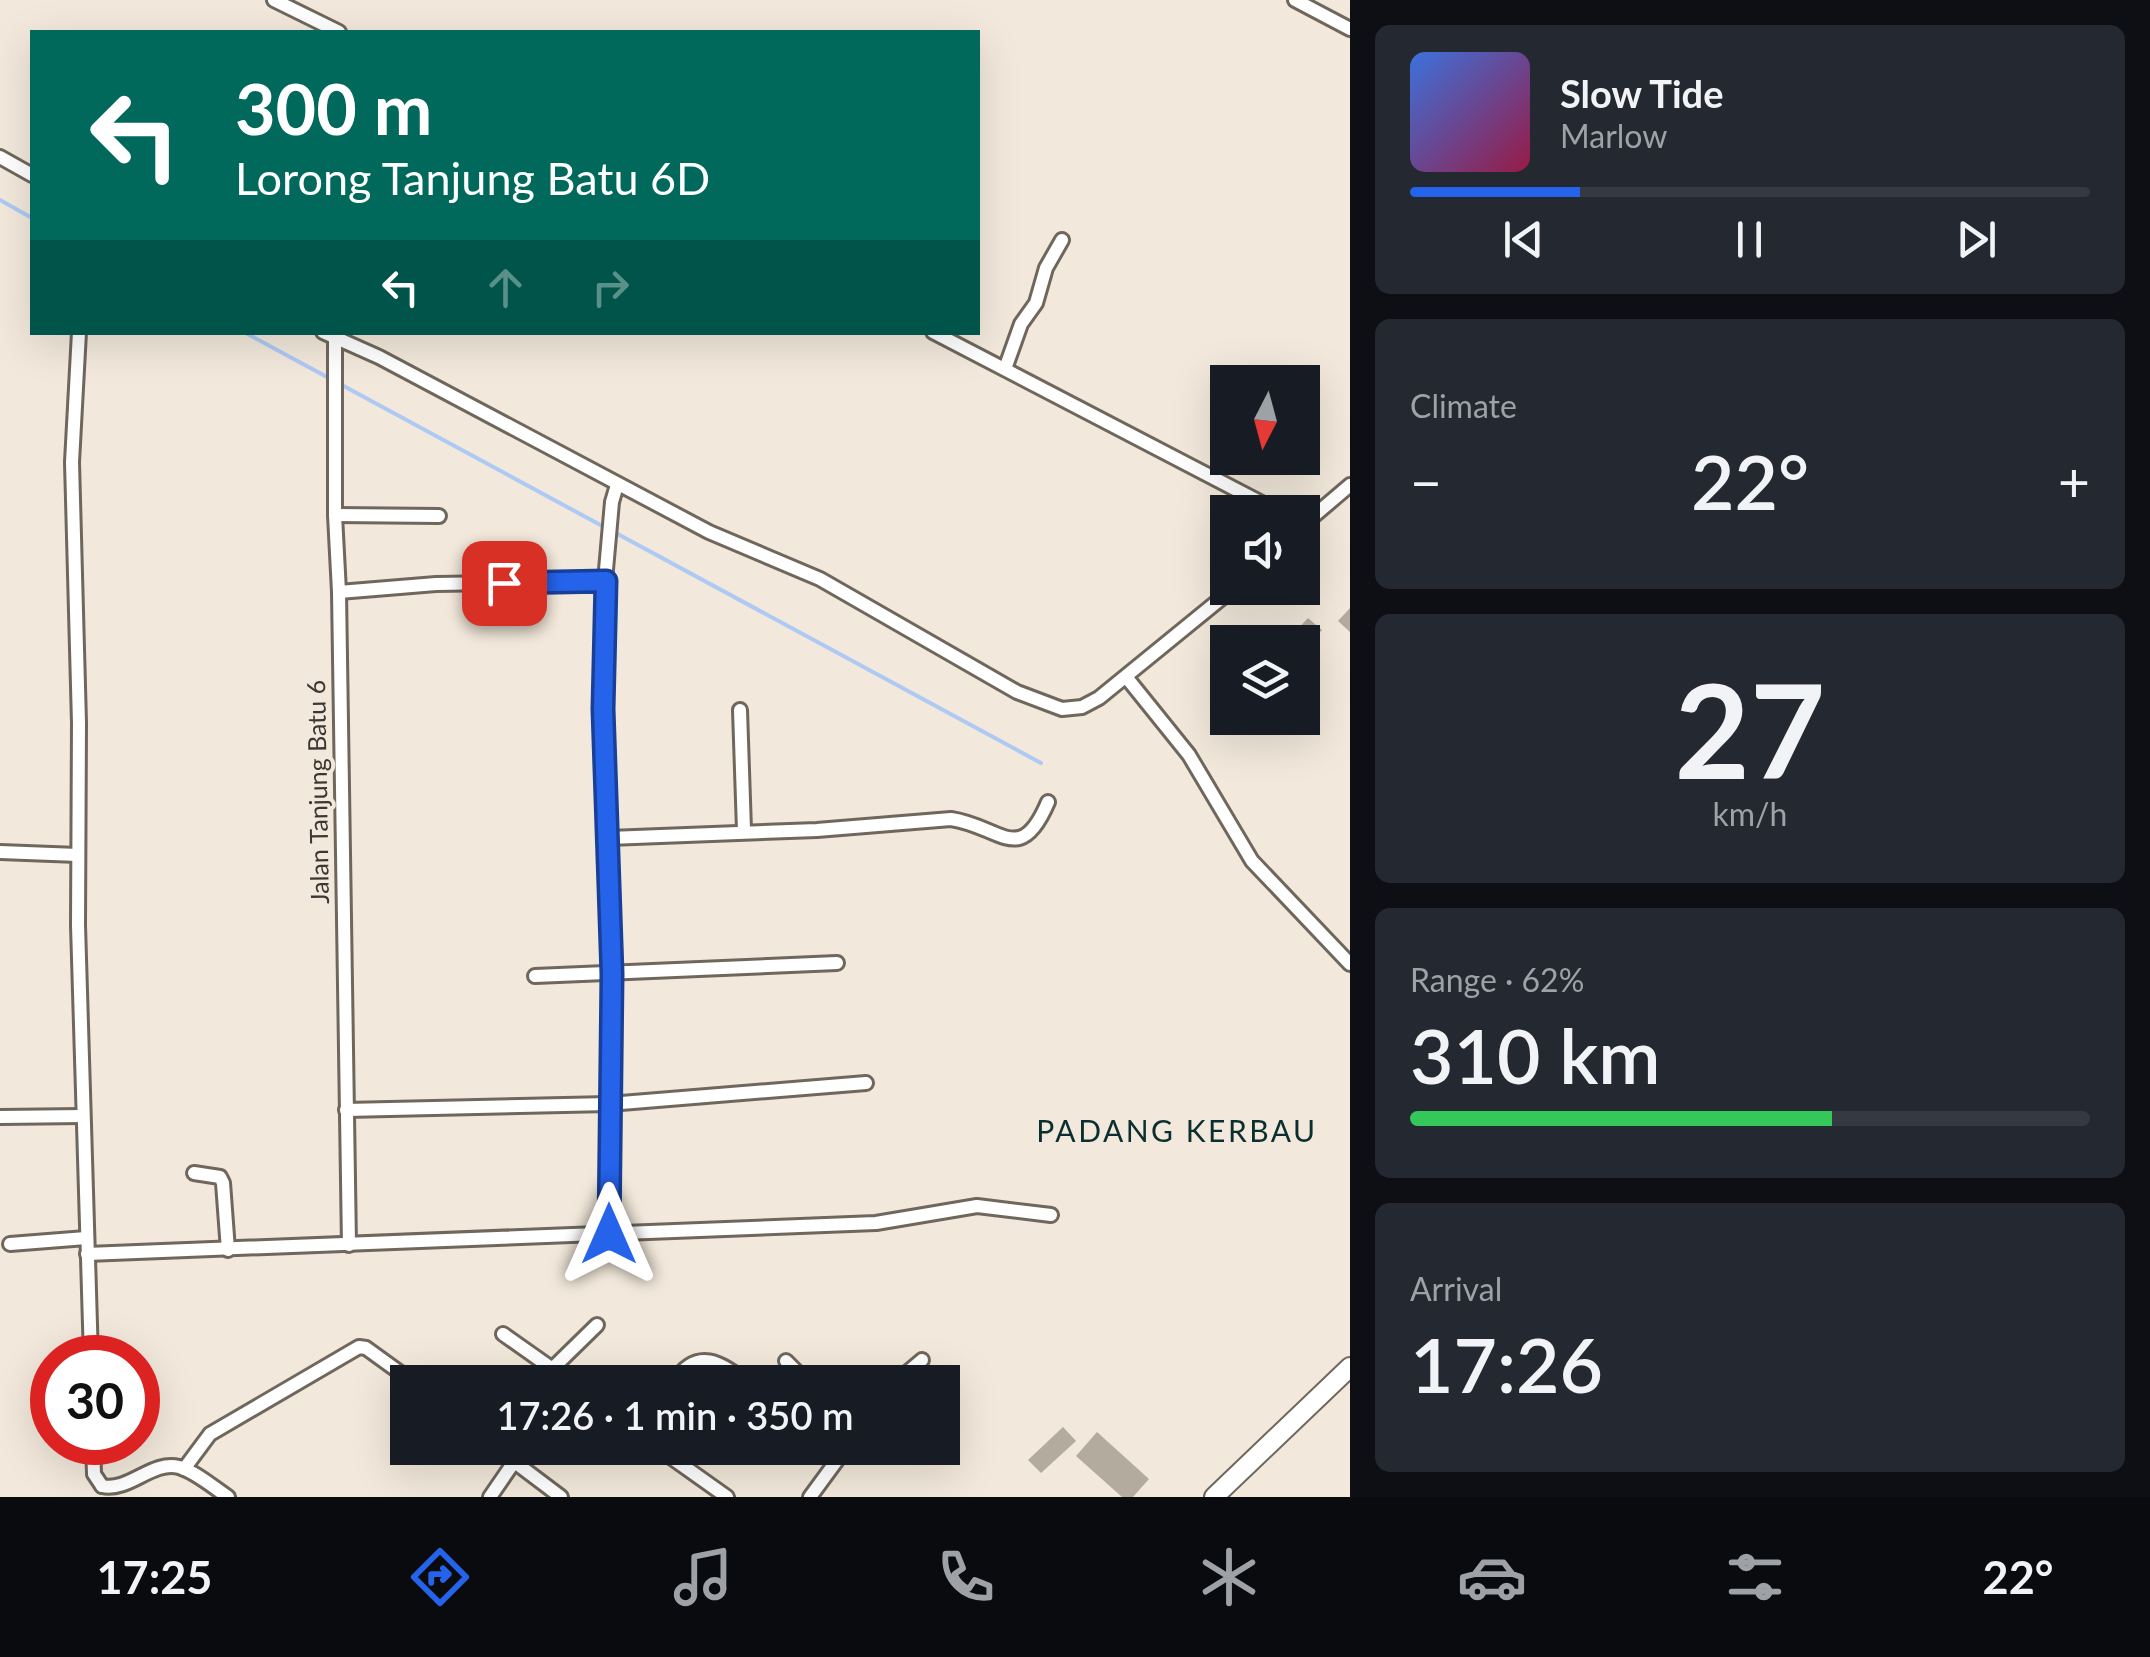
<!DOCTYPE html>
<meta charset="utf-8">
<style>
:root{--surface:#171b24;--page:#242831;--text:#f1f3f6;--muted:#9ea1a6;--line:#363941;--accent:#2563eb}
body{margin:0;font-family:Lato,sans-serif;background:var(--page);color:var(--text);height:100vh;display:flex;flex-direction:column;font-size:38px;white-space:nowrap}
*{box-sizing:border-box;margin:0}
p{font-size:32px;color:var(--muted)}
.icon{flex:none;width:55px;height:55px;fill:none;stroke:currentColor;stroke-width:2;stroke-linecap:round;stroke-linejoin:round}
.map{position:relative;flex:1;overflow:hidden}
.sheet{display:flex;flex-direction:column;gap:25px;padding:25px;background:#0d0f14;width:800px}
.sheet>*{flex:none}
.hud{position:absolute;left:30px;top:30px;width:950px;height:305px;border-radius:0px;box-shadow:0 10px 40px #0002;background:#00695c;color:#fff;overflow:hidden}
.needle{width:65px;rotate:186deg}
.fabs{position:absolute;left:1210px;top:365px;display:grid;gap:20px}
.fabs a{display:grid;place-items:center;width:110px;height:110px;border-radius:0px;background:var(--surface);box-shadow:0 10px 40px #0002;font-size:50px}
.speed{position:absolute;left:30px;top:1335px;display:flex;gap:20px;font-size:50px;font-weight:700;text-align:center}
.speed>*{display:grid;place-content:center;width:130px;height:130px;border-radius:50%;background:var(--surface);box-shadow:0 10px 40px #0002;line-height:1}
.speed .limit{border:15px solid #d22;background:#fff;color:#111}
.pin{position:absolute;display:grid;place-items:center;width:85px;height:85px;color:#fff;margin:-42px;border-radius:20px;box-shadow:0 5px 15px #0006}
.me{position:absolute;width:110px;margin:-55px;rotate:0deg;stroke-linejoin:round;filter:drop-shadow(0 0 8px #0008)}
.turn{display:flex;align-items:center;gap:35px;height:210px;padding:0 40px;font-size:45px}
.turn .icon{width:130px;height:130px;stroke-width:2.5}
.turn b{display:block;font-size:70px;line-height:85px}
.lanes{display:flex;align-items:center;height:95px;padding:0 40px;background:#0003;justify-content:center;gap:50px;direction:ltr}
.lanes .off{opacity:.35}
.big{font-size:75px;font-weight:600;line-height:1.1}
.sheet .tile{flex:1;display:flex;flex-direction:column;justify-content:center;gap:15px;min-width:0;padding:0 35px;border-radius:15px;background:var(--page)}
.sheet .dial{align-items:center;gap:0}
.dial b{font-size:130px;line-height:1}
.song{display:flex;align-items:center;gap:30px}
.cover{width:120px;height:120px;border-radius:15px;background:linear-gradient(135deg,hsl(220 70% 55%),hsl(340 70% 35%))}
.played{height:10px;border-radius:5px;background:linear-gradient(90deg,var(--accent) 25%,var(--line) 25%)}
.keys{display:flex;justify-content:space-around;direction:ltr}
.heat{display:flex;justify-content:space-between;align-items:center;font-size:55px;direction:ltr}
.charge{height:15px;border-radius:8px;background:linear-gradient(90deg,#34c759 62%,var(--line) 0)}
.trip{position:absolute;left:390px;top:1365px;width:570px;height:100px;border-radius:0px;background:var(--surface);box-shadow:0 10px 40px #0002;font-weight:600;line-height:100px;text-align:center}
.dock{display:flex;height:160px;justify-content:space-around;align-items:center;background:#090b0e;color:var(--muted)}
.dock .icon{width:70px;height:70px}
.dock .active{color:var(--accent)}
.dock b{font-size:45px;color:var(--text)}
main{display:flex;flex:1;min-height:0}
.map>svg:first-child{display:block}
</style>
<main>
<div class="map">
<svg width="1350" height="1497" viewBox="0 0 1350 1497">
<rect width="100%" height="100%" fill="#f2e8db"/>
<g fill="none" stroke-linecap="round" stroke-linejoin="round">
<!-- stream -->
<g stroke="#aec9f4" stroke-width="4">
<polyline points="0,200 32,218"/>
<polyline points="244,332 606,528"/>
<polyline points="614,532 1041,763"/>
</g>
</g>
<!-- building -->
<g fill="#b4ab9f">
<polygon points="1350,608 1350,632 1338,621"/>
<polygon points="1308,618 1322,630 1306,648 1292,635"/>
<polygon points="1063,1427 1076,1441 1041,1473 1028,1460"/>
<polygon points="1097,1432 1149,1479 1133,1497 1122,1497 1076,1456"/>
</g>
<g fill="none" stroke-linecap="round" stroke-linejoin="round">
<!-- minor casing -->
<g stroke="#6f675c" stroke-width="18">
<g id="minor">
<polyline points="274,0 339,32"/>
<polyline points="1295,0 1350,29"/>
<polyline points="0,157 32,175"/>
<polyline points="79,332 72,462 79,723 78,925 91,1358"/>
<polyline points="323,332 379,357 709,532 820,579 1017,692 1062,709 1082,707 1099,698 1234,588"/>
<polyline points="933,332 1279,512"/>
<polyline points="335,338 335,515 339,592 349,1245"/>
<polyline points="1005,369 1021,324 1036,303 1046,268 1062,240"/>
<polyline points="335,515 439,516"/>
<polyline points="1302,526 1350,485"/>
<polyline points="339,592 436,584 605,581"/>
<polyline points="1127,678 1189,755 1252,861 1350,964"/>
<polyline points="740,710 744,830"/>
<path d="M 609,838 L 817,830 L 951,819 C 1000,826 1020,868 1048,802"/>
<polyline points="0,852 78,855"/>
<polyline points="535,976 837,963"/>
<polyline points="346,1110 609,1104 866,1083"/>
<polyline points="0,1117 83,1116"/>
<polyline points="194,1173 220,1177 223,1183 228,1250"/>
<polyline points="609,1234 612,974 603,709 605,581 612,502 617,485"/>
<polyline points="10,1244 86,1238"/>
<polyline points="87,1254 876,1223 977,1206 1051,1215"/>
<polyline points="503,1334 571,1382"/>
<polyline points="786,1361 807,1382"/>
<polyline points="552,1369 597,1325"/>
<path d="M 674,1382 C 697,1347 721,1362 746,1382"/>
<polyline points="896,1382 922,1360"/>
<polyline points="93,1442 94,1474 102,1486"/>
<polyline points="496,1448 561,1497"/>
<polyline points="658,1448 727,1497"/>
<polyline points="184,1469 210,1434 359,1347 366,1348 413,1382"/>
<path d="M 102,1486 C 129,1492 152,1460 179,1467 C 196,1472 213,1487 228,1497"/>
<polyline points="490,1497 514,1462"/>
<polyline points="810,1497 846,1448"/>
</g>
</g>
<!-- tertiary casing -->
<g stroke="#6f675c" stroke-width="22">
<polyline id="tertiary" points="1214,1497 1350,1367"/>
</g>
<!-- minor -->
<use href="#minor" stroke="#fff" stroke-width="12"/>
<!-- tertiary -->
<use href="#tertiary" stroke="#fff" stroke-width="18"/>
</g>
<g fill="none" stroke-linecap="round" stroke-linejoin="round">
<!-- route casing -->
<g stroke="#184099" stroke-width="25">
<polyline id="route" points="504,583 606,581 603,709 612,974 609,1234"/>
</g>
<!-- route -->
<use href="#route" stroke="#2563eb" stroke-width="18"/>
</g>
<g text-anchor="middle" stroke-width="8" stroke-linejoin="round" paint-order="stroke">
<!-- street labels -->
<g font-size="25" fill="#3b3733" stroke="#f2e8db">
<text transform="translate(318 792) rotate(-91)" y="9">Jalan Tanjung Batu 6</text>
</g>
<!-- quarter labels -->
<g font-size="30" letter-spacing="2.5" fill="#0b2f30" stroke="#f2e8db">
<text x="1177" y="1142">PADANG KERBAU</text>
</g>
</g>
</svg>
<div class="fabs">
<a><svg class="needle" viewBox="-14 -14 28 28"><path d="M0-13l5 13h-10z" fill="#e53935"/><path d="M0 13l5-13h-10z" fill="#9ea1a6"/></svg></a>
<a><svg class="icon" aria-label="sound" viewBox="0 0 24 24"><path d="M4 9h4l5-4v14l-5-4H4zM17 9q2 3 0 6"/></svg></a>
<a><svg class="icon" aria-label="layers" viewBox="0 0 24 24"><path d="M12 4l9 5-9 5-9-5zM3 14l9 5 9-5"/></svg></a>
</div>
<div class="speed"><div class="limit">30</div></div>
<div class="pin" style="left:504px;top:583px;background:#d93025"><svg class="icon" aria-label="arrive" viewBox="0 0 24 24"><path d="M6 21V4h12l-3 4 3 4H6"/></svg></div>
<svg class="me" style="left:609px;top:1234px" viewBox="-20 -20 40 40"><path d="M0-17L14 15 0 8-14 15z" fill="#2563eb" stroke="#fff" stroke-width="4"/></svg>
<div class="trip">17:26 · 1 min · 350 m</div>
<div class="hud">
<div class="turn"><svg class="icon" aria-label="left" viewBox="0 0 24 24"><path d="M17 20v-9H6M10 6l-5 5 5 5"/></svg><div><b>300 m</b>Lorong Tanjung Batu 6D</div></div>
<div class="lanes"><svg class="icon" aria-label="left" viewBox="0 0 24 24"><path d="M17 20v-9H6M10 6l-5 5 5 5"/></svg><svg class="icon off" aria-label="ahead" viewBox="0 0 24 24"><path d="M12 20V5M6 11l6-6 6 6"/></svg><svg class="icon off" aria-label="right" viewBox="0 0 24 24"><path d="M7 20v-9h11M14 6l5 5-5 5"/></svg></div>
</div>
</div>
<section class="sheet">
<div class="tile">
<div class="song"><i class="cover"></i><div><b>Slow Tide</b><p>Marlow</p></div></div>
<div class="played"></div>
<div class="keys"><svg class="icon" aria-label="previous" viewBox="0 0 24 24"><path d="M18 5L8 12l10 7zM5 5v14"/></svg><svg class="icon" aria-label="pause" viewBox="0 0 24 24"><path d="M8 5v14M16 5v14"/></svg><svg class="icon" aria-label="next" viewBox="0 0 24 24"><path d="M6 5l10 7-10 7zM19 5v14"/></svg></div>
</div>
<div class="tile"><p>Climate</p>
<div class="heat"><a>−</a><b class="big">22°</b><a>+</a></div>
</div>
<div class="tile dial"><b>27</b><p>km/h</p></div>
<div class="tile"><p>Range · 62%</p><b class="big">310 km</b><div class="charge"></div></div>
<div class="tile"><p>Arrival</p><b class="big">17:26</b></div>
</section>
</main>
<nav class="dock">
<b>17:25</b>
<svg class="icon active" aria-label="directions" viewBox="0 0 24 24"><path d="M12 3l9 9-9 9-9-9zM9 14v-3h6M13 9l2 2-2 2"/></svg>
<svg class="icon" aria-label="music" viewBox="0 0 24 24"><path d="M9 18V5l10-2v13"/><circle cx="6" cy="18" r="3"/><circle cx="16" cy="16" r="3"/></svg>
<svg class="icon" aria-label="phone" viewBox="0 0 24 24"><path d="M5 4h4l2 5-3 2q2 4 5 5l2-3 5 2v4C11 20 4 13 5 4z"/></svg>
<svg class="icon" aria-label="climate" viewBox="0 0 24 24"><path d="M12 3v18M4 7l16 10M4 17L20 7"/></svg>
<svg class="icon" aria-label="car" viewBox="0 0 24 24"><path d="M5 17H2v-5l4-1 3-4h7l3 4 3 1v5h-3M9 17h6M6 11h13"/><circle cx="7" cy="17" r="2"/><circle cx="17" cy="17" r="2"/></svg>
<svg class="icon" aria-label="filters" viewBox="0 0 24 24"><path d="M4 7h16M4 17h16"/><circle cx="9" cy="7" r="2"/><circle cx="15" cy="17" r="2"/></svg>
<b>22°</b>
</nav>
